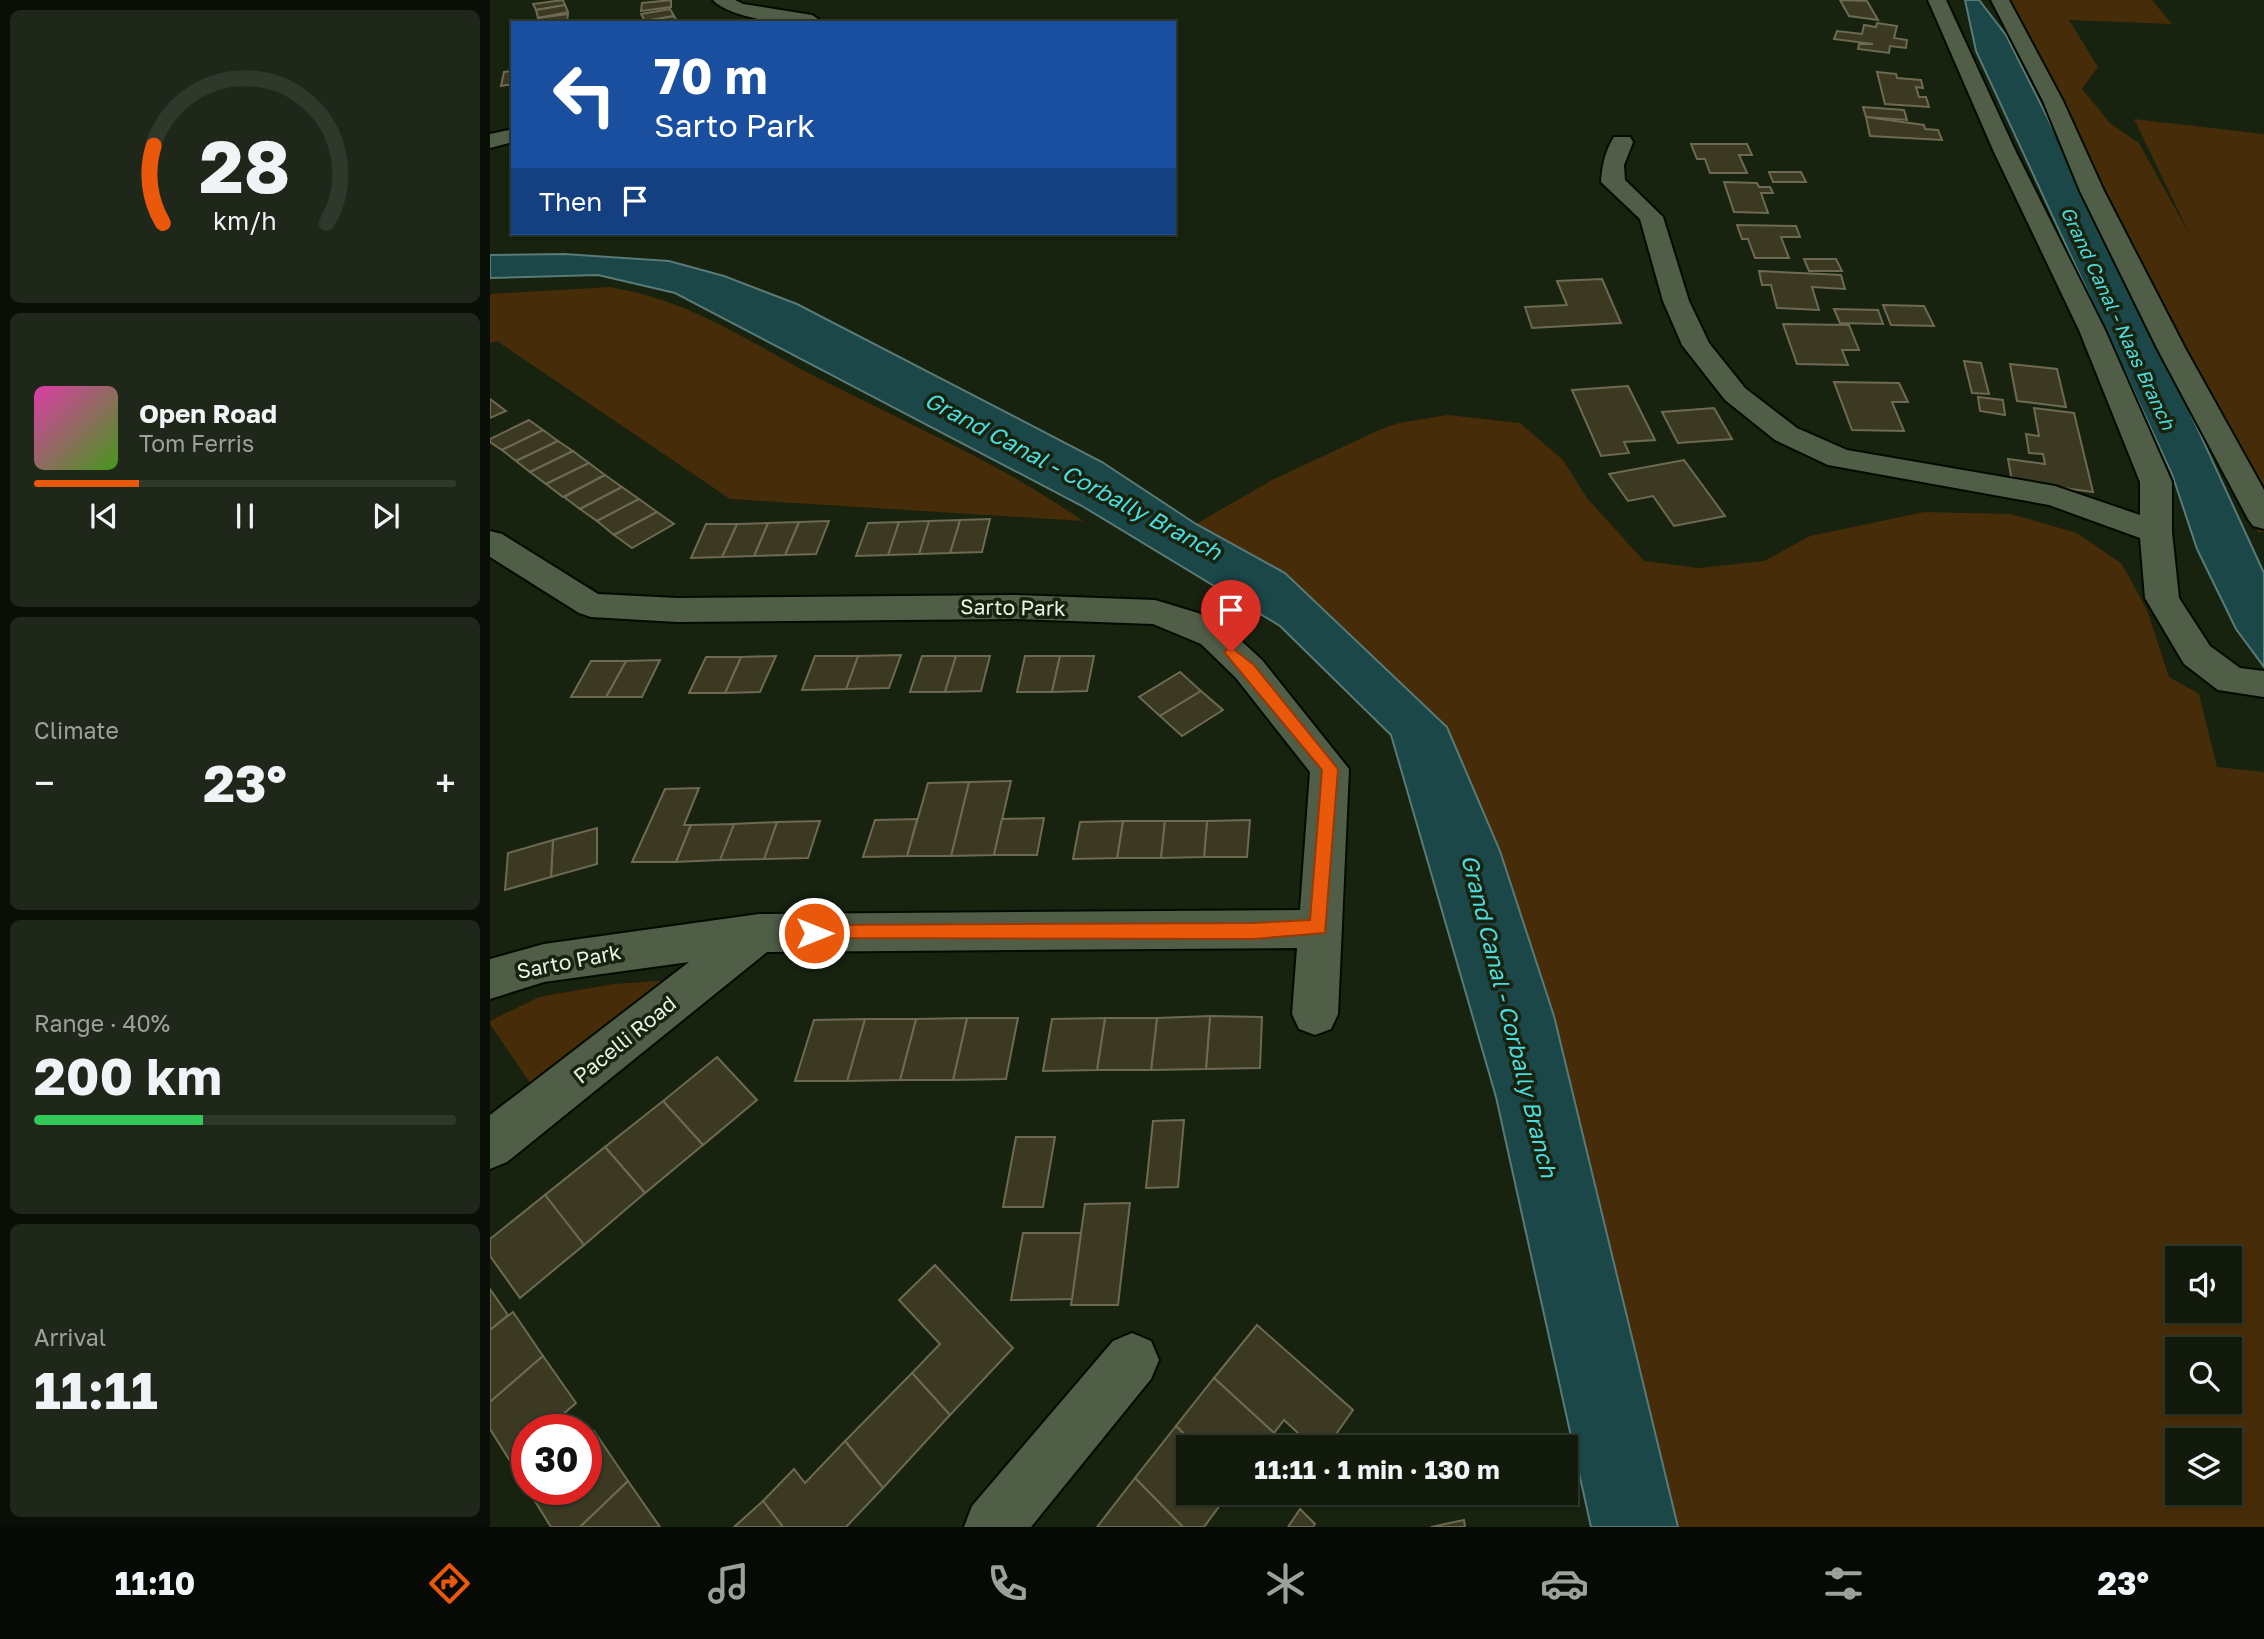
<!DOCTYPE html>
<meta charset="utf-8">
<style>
:root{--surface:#111a0b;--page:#1e2719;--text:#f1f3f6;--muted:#9ca19d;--line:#30382c;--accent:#ea580c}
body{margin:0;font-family:"Golos Text",sans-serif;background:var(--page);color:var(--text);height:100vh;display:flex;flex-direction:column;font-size:26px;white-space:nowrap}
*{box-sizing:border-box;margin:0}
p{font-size:23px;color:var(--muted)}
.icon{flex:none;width:38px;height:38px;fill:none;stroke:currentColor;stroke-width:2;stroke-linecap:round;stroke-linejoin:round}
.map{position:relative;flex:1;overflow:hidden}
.details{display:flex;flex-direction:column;gap:10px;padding:10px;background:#090e06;width:490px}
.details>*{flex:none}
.guide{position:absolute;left:21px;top:21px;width:665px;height:214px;border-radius:0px;box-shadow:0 2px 5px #0004,0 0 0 2px var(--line);background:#1a4fa0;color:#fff;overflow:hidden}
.buttons{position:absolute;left:1675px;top:1246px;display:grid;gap:14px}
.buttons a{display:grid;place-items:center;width:77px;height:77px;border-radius:0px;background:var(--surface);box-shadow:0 2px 5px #0004,0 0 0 2px var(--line);font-size:35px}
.speed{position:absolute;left:21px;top:1414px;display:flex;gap:14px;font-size:35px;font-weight:700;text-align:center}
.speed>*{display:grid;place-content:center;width:91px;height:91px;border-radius:50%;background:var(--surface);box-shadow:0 2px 5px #0004,0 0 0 2px var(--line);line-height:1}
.speed .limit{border:10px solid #d22;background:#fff;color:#111}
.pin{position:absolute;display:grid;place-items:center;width:60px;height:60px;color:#fff;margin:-72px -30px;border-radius:50% 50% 50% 0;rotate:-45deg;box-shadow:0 0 7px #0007}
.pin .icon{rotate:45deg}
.me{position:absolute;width:77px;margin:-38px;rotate:90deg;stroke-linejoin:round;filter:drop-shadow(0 0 5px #0008)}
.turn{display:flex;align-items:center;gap:24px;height:147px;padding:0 28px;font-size:32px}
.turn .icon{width:91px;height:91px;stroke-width:2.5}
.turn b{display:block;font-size:49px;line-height:60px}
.then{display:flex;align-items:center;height:66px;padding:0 28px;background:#0003;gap:14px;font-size:26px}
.big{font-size:52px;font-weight:700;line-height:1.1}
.details .card{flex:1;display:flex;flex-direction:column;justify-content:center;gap:10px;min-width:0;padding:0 24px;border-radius:10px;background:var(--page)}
.details .dial{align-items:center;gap:0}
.dial svg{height:182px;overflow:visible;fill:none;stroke:var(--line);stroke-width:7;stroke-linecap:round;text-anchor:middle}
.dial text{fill:var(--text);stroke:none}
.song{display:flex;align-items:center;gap:21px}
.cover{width:84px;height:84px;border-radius:10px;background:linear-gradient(135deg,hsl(320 70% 55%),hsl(100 70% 35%))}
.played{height:7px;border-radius:4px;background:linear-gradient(90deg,var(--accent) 25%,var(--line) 25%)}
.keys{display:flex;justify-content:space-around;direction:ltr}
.heat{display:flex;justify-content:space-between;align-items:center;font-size:38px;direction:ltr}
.charge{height:10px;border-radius:5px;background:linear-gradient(90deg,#34c759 40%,var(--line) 0)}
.trip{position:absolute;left:686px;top:1435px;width:402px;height:70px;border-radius:0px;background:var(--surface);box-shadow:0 2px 5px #0004,0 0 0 2px var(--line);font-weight:700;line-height:70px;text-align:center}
.menu{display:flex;height:112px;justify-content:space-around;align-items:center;background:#070a04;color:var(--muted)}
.menu .icon{width:49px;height:49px}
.menu .active{color:var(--accent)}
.menu b{font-size:32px;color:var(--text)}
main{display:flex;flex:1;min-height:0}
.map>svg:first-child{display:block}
</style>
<main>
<section class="details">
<div class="card dial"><svg viewBox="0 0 100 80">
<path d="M14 69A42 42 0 1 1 86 69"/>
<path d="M14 69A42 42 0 0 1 10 35" stroke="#ea580c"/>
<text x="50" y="56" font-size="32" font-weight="700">28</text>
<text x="50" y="72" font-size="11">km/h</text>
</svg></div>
<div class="card">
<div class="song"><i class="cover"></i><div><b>Open Road</b><p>Tom Ferris</p></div></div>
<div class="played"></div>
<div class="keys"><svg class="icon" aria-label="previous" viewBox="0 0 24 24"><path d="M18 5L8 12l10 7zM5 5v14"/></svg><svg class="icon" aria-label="pause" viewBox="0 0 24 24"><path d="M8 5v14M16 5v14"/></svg><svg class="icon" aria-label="next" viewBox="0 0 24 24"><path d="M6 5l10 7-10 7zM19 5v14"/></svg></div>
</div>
<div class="card"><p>Climate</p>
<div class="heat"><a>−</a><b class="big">23°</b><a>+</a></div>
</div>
<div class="card"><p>Range · 40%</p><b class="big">200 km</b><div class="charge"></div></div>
<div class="card"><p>Arrival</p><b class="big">11:11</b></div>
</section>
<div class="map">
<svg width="1774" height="1527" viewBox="0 0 1774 1527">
<rect width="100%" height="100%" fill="#17220f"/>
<!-- green -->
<g fill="#462c08" fill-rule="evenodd">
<polygon points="1519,0 1662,0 1682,24 1579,20 1608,67 1592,89 1621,124 1649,143 1701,237 1644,119 1774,134 1774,532 1768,532"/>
<path d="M 119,287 C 202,300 260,343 332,380 C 420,425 512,464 593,521 L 240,499 L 7,341 L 0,343 L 0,294 Z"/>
<path d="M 958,415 L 1030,423 L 1073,460 L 1097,498 L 1154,561 L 1209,568 L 1274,561 L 1320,536 L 1434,512 L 1521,514 L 1587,533 L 1632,564 L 1657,610 L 1679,677 L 1709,694 L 1727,767 L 1774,772 L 1774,1527 L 1187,1527 L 1064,1016 L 1010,851 L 957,727 L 795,573 L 706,524 L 782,480 L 889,430 L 909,423 ZM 1687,1258 L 1740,1258 L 1740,1311 L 1687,1311 ZM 1687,1349 L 1740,1349 L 1740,1402 L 1687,1402 ZM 1687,1440 L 1740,1440 L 1740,1493 L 1687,1493 Z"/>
<polygon points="181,980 46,1092 0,1024 0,1021 49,997 123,984"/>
</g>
<!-- water -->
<g fill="#1b4748" stroke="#597a77" stroke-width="2">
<polygon points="1475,0 1489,0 1516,35 1642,286 1774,573 1774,667 1746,629 1707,549 1682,474 1486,51"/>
<polygon points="74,254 179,261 234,276 307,304 612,462 706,524 795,573 957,727 1010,851 1064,1016 1188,1527 1101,1527 1006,1097 901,735 790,626 592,506 185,293 108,275 0,278 0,255"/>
</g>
<!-- building -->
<g fill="#3c3922" stroke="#6d6a51" stroke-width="2">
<polygon points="73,0 75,5 46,10 43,4"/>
<polygon points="181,0 181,7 151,11 152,3"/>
<polygon points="1350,0 1377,1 1388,20 1359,16"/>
<polygon points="75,5 78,12 48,18 46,10"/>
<polygon points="180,9 184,16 155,21 151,14"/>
<polygon points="78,14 77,22 47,23 48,18"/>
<polygon points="184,16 188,23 155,21"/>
<polygon points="1387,23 1407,26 1404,38 1417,40 1416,48 1400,46 1399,53 1368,49 1369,44 1383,44 1344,39 1347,31 1372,34 1374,25 1386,27"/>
<polygon points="23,71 23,84 11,86 14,72"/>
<polygon points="1387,72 1406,74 1407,78 1431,80 1433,88 1426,87 1429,97 1436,97 1439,107 1395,104"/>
<polygon points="1373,107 1414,110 1417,120 1376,117"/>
<polygon points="1376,117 1434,125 1435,129 1448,130 1452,140 1380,136"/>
<polygon points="1201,144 1257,144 1262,155 1249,155 1257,173 1220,173 1215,159 1207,159"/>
<polygon points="1279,172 1311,172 1316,182 1283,182"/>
<polygon points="1234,182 1267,183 1269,187 1280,187 1283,193 1271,193 1278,213 1244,212"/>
<polygon points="1247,225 1306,226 1310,237 1291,237 1299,258 1265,258 1258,239 1252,239"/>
<polygon points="1314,259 1346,259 1352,271 1319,271"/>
<polygon points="1269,271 1351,275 1355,289 1322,287 1329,310 1287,308 1281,285 1272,285"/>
<polygon points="1112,279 1131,323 1042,328 1035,307 1077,305 1067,281"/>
<polygon points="1393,305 1434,306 1444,326 1401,325"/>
<polygon points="1344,309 1388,310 1393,324 1350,323"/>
<polygon points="1293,324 1359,325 1369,350 1352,350 1358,365 1307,364"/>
<polygon points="1474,361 1491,363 1499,394 1482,393"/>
<polygon points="1520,364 1567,369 1576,407 1527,401"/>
<polygon points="1344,382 1409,383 1418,402 1402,402 1414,431 1362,430"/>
<polygon points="1138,386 1165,440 1134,442 1139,453 1111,456 1082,390"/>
<polygon points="1488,397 1513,400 1515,415 1490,411"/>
<polygon points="0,399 16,411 0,418"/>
<polygon points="1224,408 1242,439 1188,443 1172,412"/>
<polygon points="1544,408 1584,413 1603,492 1522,481 1518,459 1555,464 1553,454 1539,453 1536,434 1549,436"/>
<polygon points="39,420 53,430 12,450 0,442 0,439"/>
<polygon points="53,430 68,441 26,461 12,450"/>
<polygon points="68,441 83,451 40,472 26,461"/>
<polygon points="83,451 99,463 56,484 40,472"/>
<polygon points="1194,460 1235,516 1184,526 1163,496 1138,501 1119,474"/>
<polygon points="99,463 115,475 73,497 56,484"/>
<polygon points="115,475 132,487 90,509 74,497"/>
<polygon points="132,487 149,499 107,521 90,509"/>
<polygon points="149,499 167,512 124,535 107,521"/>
<polygon points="167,512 184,524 142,548 124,535"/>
<polygon points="500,519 492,552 460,553 470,520"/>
<polygon points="470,520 460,553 429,554 439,521"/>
<polygon points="339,521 326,554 295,555 309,522"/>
<polygon points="439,521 429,554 398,555 409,522"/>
<polygon points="309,522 295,555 264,556 278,523"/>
<polygon points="409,522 398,555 366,556 378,523"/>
<polygon points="278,523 264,556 232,557 247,524"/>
<polygon points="216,524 247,524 232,557 201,558"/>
<polygon points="411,655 399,688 356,689 368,656"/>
<polygon points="286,656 270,692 235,693 251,657"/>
<polygon points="325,656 368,656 356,689 312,690"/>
<polygon points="432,656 466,656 455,692 420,692"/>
<polygon points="466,656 500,656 491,691 455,692"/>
<polygon points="535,656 570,656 562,692 527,692"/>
<polygon points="570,656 604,656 597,691 562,692"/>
<polygon points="216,657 251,657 235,693 199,693"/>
<polygon points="170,660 152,697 116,697 136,661"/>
<polygon points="101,661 136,661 116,697 81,697"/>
<polygon points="690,672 711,691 670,716 649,697"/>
<polygon points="711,691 733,710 692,736 670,716"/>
<polygon points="521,781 504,855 461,856 479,782"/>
<polygon points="479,782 461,856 417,856 438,783"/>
<polygon points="209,788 194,825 201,825 186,862 142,862 175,789"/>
<polygon points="554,818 547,855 504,855 512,819"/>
<polygon points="427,819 417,856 373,857 385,820"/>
<polygon points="760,820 757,857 714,857 717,821"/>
<polygon points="330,821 318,858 274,859 287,822"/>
<polygon points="633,821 675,821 671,858 627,858"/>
<polygon points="633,821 627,858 583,859 590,822"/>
<polygon points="675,821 717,821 714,857 671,858"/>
<polygon points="287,822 274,859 230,860 244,824"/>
<polygon points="244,824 230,860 186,862 201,825"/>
<polygon points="107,828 107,864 61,877 63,840"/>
<polygon points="63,840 61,877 15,890 18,853"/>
<polygon points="720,1016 772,1017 770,1068 716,1069"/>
<polygon points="720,1016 716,1069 661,1070 667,1018"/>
<polygon points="477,1018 528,1018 516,1079 463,1080"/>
<polygon points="477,1018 463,1080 410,1080 426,1019"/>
<polygon points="615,1018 667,1018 661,1070 607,1070"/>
<polygon points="615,1018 607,1070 553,1071 562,1019"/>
<polygon points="375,1019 426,1019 410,1080 357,1081"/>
<polygon points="375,1019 357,1081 305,1081 324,1020"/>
<polygon points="227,1057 267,1100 213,1145 173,1101"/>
<polygon points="173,1101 213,1145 155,1193 115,1147"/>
<polygon points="694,1120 688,1187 656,1188 663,1121"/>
<polygon points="526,1137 565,1137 553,1207 513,1207"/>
<polygon points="115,1147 155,1193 94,1245 55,1195"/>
<polygon points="55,1195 94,1245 30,1298 0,1256 0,1239"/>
<polygon points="640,1203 628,1305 581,1305 595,1204"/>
<polygon points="533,1233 591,1233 582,1299 521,1300"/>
<polygon points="445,1265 523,1348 460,1415 422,1373 450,1344 409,1300"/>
<polygon points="0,1289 18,1315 0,1330"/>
<polygon points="23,1312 53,1356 0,1402 0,1330"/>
<polygon points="767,1325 863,1410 837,1447 823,1447 794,1420 784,1433 724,1378"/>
<polygon points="53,1356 86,1403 55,1430 37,1430 37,1446 20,1461 0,1429 0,1402"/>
<polygon points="422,1373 460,1415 393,1488 355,1441"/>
<polygon points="724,1378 784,1433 774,1447 707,1447 686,1426"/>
<polygon points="686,1426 707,1447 698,1447 698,1493 739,1493 714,1527 693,1527 645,1478"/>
<polygon points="104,1431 138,1481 90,1527 61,1527 38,1490 96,1489 96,1437"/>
<polygon points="355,1441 393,1488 356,1527 293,1527 273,1501 304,1469 315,1483"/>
<polygon points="645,1478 693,1527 607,1527"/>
<polygon points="138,1481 170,1527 90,1527"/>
<polygon points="273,1501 293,1527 244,1527"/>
<polygon points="810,1509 825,1524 823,1527 798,1527"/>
<polygon points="974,1520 975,1527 941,1527"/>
</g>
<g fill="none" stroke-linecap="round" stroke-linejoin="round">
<!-- minor casing -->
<g stroke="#030b00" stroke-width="4">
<g id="minor">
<path d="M 223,0 L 245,0 L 253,4 L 322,15 L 331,21 C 310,29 238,18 223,0 Z"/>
<path d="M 1438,0 L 1456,0 L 1526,152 L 1615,330 L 1682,482 L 1682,532 L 1689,598 L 1720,646 L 1750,668 L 1774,671 L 1774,697 L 1728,690 L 1694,664 L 1655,598 L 1650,538 L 1559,505 L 1338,465 L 1285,440 L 1235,400 L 1192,345 L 1173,301 L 1150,219 L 1111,182 C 1112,166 1115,151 1124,137 L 1140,137 L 1143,142 L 1134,165 L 1135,180 L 1173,217 L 1199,301 L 1219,343 L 1255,388 L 1307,428 L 1357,450 L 1565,486 L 1650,515 L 1650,482 L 1589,330 L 1504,152 Z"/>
<polygon points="1501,0 1519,0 1573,101 1614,191 1695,348 1774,490 1774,529 1763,526 1758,519 1667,348 1590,191 1553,101"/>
<polygon points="23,129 23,142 0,148 0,134"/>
<polygon points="0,531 12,534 108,594 187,598 525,595 665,600 708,613 735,626 772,660 859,769 848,1014 841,1029 825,1035 809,1029 802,1014 807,948 277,952 17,1162 0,1169 0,1115 199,962 54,982 0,999 0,959 54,944 269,914 810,910 820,772 746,678 711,644 663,624 525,619 187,622 101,617 89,613 0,557"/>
<polygon points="642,1333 661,1341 669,1360 661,1379 541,1527 474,1527 482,1506 623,1341"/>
</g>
</g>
<!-- minor -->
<use href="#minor" fill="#505d47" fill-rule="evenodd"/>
</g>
<!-- route -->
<polygon fill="#ea580c" stroke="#983908" stroke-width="2" points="741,647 764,665 848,769 835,933 763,939 318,938 315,933 318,927 324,925 763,923 820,920 832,770 734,652"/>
<g text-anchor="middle" stroke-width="7" stroke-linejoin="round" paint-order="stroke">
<!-- far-water labels -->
<g font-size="19" font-style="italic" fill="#4cdcde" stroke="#17220f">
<text transform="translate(1628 318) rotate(65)" y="7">Grand Canal - Naas Branch</text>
</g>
<!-- street labels -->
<g font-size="21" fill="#ebf2e6" stroke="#17220f">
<text transform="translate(523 608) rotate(1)" y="7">Sarto Park</text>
<text transform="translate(79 962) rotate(-11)" y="7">Sarto Park</text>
<text transform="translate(135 1040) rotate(-39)" y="7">Pacelli Road</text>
</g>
<!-- water labels -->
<g font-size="23" font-style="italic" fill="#4cdcde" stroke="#17220f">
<text transform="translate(583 476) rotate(28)" y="8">Grand Canal - Corbally Branch</text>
<text transform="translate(1019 1016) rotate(76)" y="8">Grand Canal - Corbally Branch</text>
</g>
</g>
</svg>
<div class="buttons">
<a><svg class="icon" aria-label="sound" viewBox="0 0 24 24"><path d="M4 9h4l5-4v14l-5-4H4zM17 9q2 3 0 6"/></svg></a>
<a><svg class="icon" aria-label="search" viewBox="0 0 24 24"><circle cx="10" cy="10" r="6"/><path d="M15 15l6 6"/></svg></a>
<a><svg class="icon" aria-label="layers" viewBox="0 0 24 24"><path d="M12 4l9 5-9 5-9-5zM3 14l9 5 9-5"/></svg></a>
</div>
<div class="speed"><div class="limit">30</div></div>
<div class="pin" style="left:741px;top:652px;background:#d93025"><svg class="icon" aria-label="arrive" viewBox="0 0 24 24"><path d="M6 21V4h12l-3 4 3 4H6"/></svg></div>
<svg class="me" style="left:324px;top:933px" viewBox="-20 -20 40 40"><circle r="17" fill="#ea580c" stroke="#fff" stroke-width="3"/><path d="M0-11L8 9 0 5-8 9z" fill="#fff"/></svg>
<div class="trip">11:11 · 1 min · 130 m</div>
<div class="guide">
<div class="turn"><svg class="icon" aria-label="left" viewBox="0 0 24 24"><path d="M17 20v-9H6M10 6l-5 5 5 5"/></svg><div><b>70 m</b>Sarto Park</div></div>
<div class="then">Then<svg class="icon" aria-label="arrive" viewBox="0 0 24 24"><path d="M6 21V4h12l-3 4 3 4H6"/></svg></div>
</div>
</div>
</main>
<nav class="menu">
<b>11:10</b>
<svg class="icon active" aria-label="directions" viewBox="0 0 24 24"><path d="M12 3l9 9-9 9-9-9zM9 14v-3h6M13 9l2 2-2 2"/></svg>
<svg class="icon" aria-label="music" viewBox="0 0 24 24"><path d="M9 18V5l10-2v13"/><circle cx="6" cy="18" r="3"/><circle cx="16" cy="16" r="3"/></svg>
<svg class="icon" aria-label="phone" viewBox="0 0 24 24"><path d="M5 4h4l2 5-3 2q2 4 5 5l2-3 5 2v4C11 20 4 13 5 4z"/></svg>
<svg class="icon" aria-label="climate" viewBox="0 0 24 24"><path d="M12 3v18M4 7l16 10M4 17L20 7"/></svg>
<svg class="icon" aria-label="car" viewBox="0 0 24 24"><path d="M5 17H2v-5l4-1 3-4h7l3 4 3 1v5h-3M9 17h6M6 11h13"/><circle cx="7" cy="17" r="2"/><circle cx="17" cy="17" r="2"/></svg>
<svg class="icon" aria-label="filters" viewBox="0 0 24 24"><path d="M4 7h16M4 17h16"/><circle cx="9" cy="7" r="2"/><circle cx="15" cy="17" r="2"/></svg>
<b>23°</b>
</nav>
